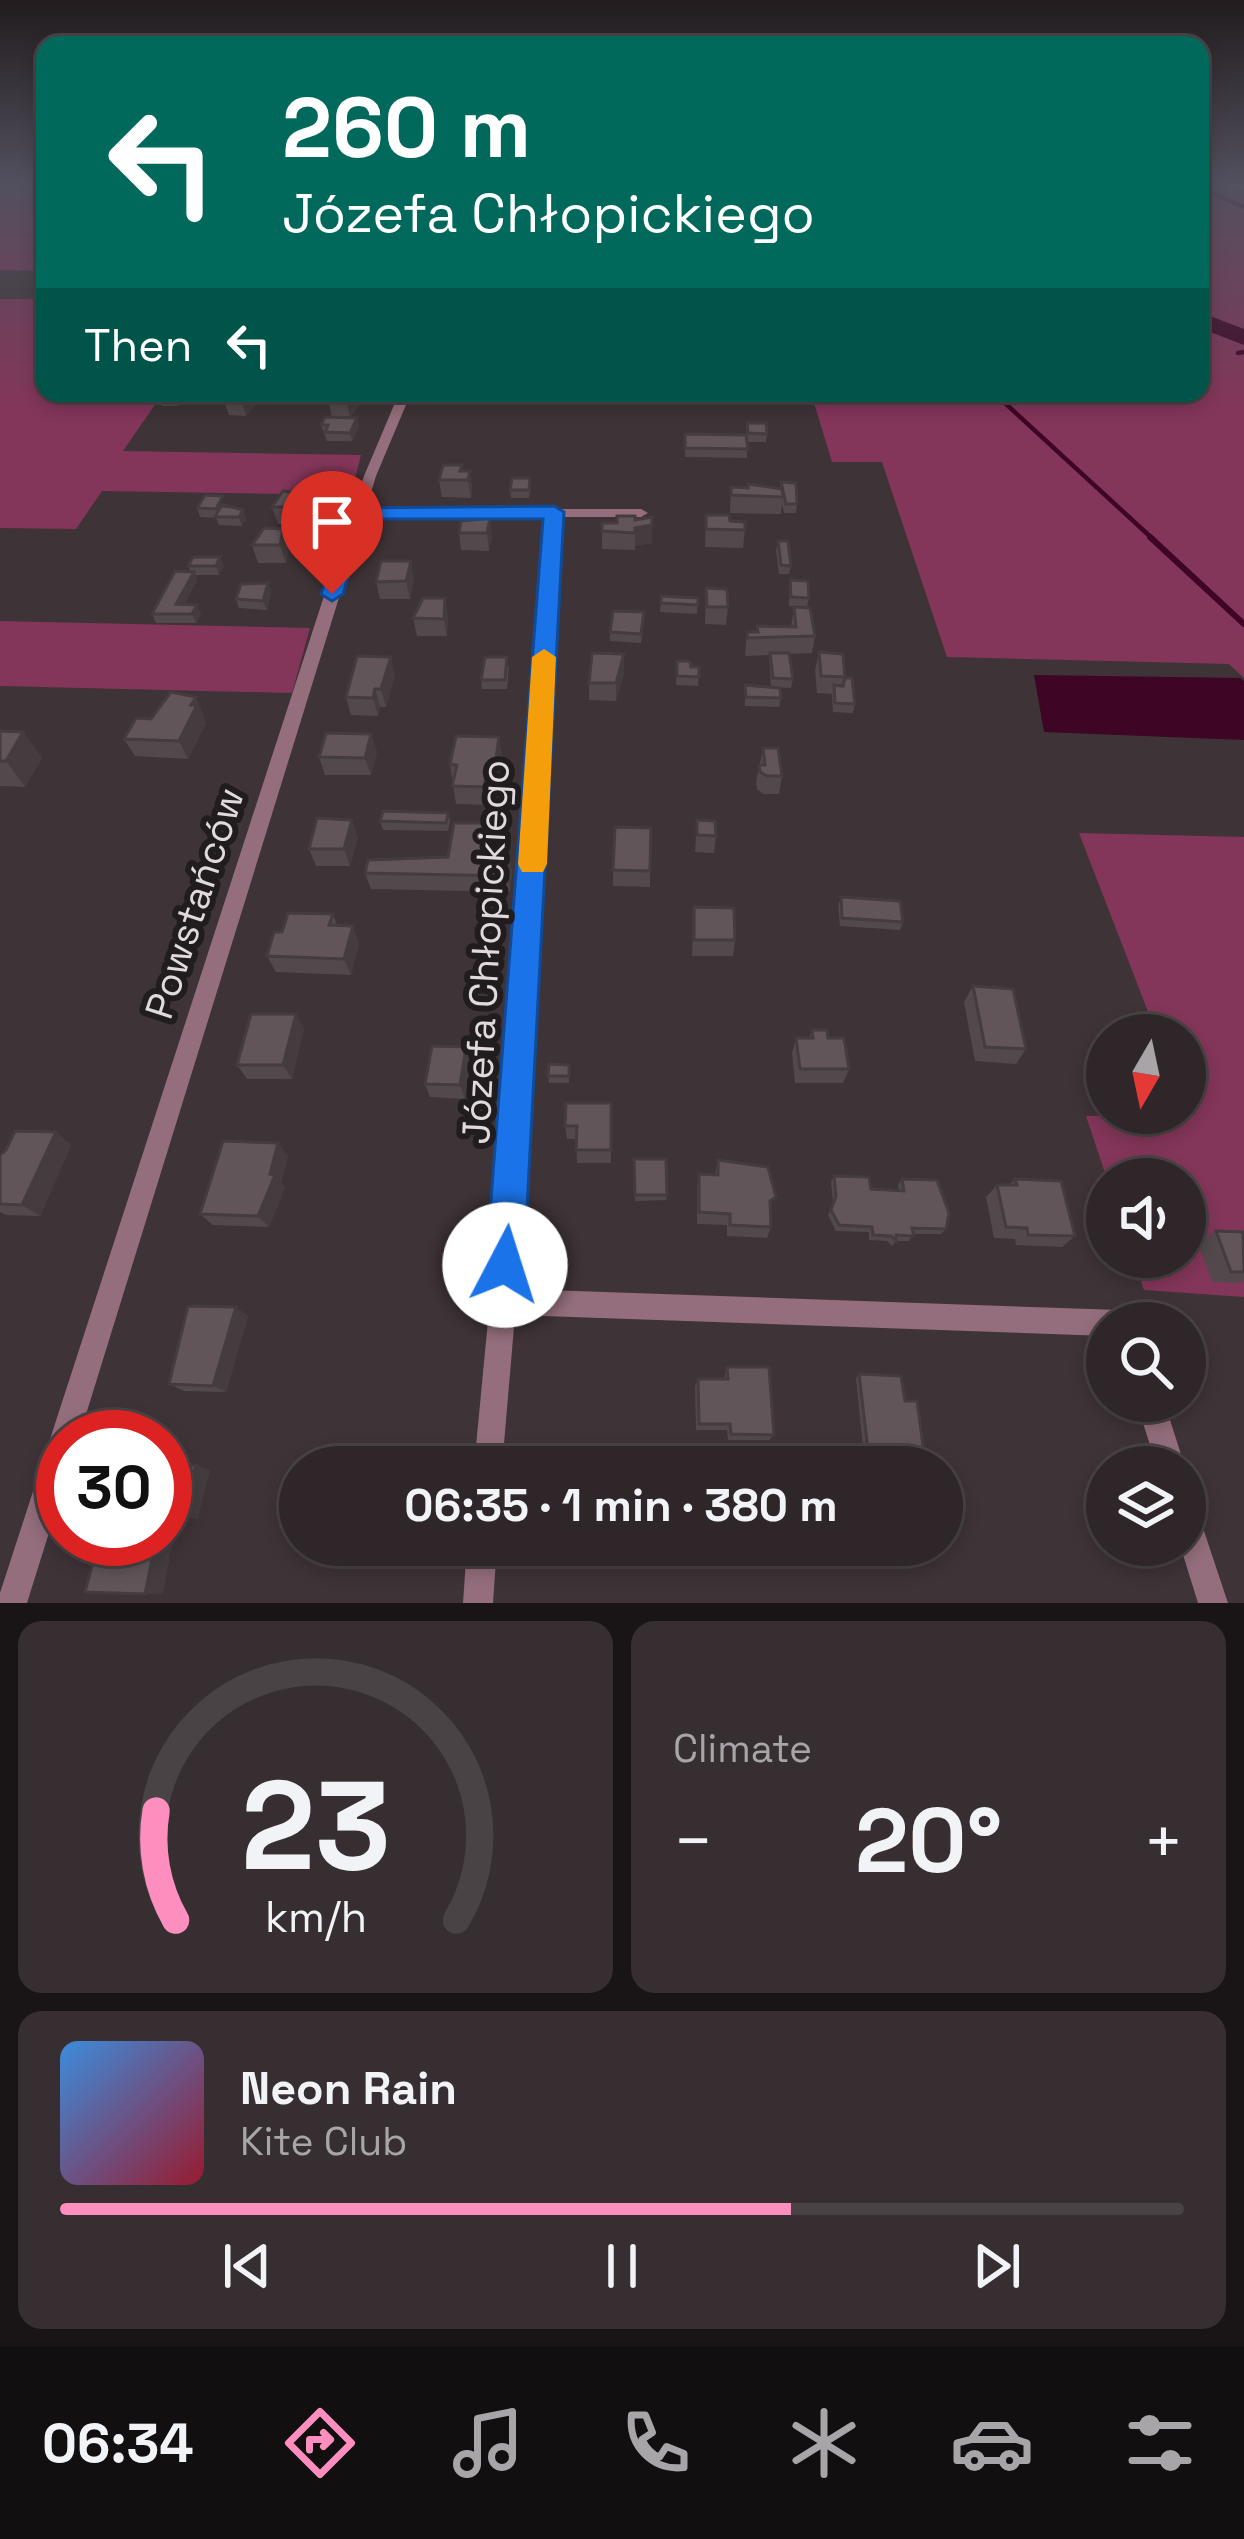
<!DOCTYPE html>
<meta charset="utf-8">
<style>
:root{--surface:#2e2629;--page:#362e31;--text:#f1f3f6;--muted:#a7a5a8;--line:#494346;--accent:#fe8ebe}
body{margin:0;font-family:"Space Grotesk",sans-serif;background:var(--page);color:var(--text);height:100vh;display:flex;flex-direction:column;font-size:45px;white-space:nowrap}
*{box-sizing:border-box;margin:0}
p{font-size:39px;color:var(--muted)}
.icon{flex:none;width:66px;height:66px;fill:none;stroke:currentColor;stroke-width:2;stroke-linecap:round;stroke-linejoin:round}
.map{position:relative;height:1603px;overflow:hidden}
.drawer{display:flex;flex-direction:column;gap:18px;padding:18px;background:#191517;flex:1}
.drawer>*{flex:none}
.banner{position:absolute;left:36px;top:36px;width:1173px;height:366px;border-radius:24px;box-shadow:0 6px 18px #0003,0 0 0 3px var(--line);background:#00695c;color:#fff;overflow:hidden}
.needle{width:78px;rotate:189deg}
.tools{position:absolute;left:1086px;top:1014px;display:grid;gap:24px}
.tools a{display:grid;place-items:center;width:120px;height:120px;border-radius:50%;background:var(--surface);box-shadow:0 6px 18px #0003,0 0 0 3px var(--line);font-size:60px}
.speed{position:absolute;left:36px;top:1410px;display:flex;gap:24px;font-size:60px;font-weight:700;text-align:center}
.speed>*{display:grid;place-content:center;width:156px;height:156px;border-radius:50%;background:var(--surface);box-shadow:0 6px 18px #0003,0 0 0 3px var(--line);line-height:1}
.speed .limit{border:18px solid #d22;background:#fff;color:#111}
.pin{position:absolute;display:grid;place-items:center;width:102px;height:102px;color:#fff;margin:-123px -51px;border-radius:50% 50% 50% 0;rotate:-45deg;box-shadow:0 0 12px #0007}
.pin .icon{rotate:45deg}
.me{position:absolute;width:132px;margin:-66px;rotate:5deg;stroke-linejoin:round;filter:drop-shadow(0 0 9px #0008)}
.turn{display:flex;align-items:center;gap:42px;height:252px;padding:0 48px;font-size:54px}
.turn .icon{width:156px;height:156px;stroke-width:2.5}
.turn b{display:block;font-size:84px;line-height:102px}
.then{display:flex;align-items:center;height:114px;padding:0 48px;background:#0003;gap:24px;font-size:45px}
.big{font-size:90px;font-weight:700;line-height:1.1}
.drawer .widget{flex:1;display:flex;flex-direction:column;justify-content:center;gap:18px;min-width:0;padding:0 42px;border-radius:24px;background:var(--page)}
.drawer .dial{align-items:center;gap:0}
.dial svg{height:312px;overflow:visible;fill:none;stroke:var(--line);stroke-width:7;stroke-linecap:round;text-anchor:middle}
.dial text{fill:var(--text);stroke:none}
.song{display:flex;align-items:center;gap:36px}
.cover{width:144px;height:144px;border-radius:18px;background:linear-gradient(135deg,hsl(210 70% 55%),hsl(350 70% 35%))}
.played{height:12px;border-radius:6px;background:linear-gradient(90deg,var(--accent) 65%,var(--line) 65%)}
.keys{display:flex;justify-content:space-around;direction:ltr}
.heat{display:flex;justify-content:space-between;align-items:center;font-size:66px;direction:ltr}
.drawer .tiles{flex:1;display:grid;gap:18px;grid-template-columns:1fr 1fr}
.widget:last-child{grid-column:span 2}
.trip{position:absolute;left:279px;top:1446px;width:684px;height:120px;border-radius:60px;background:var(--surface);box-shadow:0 6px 18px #0003,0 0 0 3px var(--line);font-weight:700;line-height:120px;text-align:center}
.tab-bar{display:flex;height:192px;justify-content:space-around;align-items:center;background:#120f10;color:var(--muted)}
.tab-bar .icon{width:84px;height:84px}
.tab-bar .selected{color:var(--accent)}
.tab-bar b{font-size:54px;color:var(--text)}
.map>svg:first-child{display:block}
</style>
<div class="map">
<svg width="1244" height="1603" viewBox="0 0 1244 1603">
<rect width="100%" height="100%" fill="#3e3337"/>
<!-- green -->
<g fill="#833659">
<polygon points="0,181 45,181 45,271 0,270"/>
<polygon points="1200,181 1244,187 1244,678 1229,664 947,657 882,462 832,462 811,393 1200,393"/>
<polygon points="0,299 45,299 45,393 163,393 123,451 361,455 351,495 102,491 76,529 0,528"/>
<polygon points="0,621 310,628 292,693 0,686"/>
<polygon points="1079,833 1244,837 1244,1297 1144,1290 1133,1257 1185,1257 1185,1179 1107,1179 1086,1116 1187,1114 1185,1035 1157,1035"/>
</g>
<!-- water -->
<polygon fill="#3f0524" points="1034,675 1240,678 1244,681 1244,740 1044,732"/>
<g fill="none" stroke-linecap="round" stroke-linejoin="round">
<!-- stream-far1 -->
<g stroke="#3f0524" stroke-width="4.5">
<polyline points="1208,191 1244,207"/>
<polyline points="1238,353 1244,352"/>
<polyline points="994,393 1154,540"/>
</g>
<!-- stream -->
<polyline stroke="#3f0524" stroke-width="6" points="1150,537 1244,624"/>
<!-- river -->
<polygon fill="#3f0524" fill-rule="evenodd" points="1200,312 1244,329 1244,345 1200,328"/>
<!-- minor -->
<g fill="#946e7c" fill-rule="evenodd">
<polygon points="275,393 411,393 376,476 366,509 641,509 648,513 641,517 560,517 528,1153 517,1289 1120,1310 1129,1314 1133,1323 1107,1323 1107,1336 515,1315 502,1467 474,1467 504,1153 547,517 364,517 79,1437 63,1437 63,1488 27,1603 0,1603 0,1593 351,513 364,476 397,398 281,396"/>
<polygon points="1136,1401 1164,1401 1185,1467 1185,1468 1157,1467"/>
<polygon points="1185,1499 1195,1504 1228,1603 1198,1603 1180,1545 1185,1545"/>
<polygon points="467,1545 497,1545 493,1603 463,1603"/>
</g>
<!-- trunk -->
<polygon fill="#f7b4ce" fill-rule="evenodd" points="1215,181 1244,181 1244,189 1217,184"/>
</g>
<!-- wall -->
<g fill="#53494d">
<polygon points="162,393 182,393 183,397 177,406 162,406 159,398"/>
<polygon points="227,393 256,404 246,416 229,415 223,399"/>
<polygon points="331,393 356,393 359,405 350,417 332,417 328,400"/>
<polygon points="357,418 359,426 352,441 327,441 321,425"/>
<polygon points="747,423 767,434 766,442 747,442 747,458 685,457 685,434 746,435"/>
<polygon points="462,471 470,471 472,489 471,498 442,497 439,480"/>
<polygon points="781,482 797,504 796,513 784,513 782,504 781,514 730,513 731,487 780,488"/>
<polygon points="531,487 529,498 511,498 510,490"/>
<polygon points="283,491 310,512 304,525 278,524 272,507"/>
<polygon points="227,504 225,506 246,519 242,526 219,525 216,518 200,517 197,508"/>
<polygon points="706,515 730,521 745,530 743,548 705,547"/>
<polygon points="635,520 652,543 635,546 635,550 602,549 602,523"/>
<polygon points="461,521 492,535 489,551 461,550 459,533"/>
<polygon points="283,529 308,536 305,546 289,546 286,563 258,563 252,545"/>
<polygon points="778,541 791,566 789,574 779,574 776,550"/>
<polygon points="188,566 224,566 219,575 195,575 197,581 184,604 201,614 196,623 156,623 152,614 191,572"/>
<polygon points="414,579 410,599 380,599 376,582"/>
<polygon points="790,580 809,598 807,607 789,606"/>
<polygon points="706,588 728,607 726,625 705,624"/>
<polygon points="271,592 267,610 239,608 236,599"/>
<polygon points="661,596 698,598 697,614 660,612"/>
<polygon points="794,607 815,636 812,653 789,654 793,679 791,688 771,687 769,655 745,656 747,632 756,632 757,626 791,627"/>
<polygon points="448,616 447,636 417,636 413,618"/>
<polygon points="644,621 641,643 610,641 610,632"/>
<polygon points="819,652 845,678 855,704 853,713 833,712 832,694 817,693 815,670"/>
<polygon points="624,654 624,672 616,701 589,700 589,683"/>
<polygon points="677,661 691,667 699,667 698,686 676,685"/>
<polygon points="509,666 507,689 482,689 481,680"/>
<polygon points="395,675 386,707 380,707 378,716 351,715 346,697"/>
<polygon points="745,685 781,698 779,707 745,706"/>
<polygon points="196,697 206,723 188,759 135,756 124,739 151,719"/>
<polygon points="0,731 23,732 42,758 25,787 0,786"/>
<polygon points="499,737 502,754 497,783 491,783 487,805 456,804 450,764"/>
<polygon points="763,748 782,776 779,794 763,794 757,789 756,782"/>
<polygon points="377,751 371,775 325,775 319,757"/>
<polygon points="448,813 450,821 448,831 383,830 380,821"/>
<polygon points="697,820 716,836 714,853 695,852"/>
<polygon points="651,828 650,887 613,886 613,870"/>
<polygon points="358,837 350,866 316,866 309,849"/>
<polygon points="492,840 490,856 509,856 512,873 510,892 371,889 365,873 448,857"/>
<polygon points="841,897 903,922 900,930 840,926 838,905"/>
<polygon points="694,907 735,940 733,956 692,956"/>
<polygon points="333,914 337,925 359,943 351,975 276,972 267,956 282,932"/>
<polygon points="973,986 1026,1049 1016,1064 975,1061 964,1002"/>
<polygon points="296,1014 304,1029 292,1079 247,1079 237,1065"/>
<polygon points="812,1030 828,1038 849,1069 843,1083 795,1083 792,1053 796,1038 809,1038"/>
<polygon points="470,1061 465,1099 430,1097 425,1084"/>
<polygon points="569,1065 569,1083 549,1083 548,1076"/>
<polygon points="611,1103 611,1163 577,1163 576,1139 567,1139 565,1126"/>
<polygon points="56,1132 71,1145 40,1216 6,1215 0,1212 0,1204"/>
<polygon points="288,1156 281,1183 285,1187 269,1227 213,1225 200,1214"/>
<polygon points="634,1159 667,1195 666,1200 635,1201"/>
<polygon points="718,1160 770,1209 771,1227 767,1238 727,1236 727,1225 697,1224 697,1186 699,1174 715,1175"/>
<polygon points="834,1176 871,1189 899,1191 898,1185 902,1179 946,1229 941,1234 913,1234 909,1241 896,1241 892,1246 887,1241 869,1240 869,1232 836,1231 828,1215 833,1202 831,1182"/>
<polygon points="1015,1179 1075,1236 1062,1247 1016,1245 1015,1239 994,1238 986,1197 997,1185 1009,1185"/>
<polygon points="1216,1231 1244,1235 1244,1280 1239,1283 1212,1282 1198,1242"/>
<polygon points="248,1316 226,1392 184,1391 169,1384"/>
<polygon points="727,1367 774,1435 769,1440 728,1440 727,1430 696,1430 695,1386 698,1379 724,1379"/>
<polygon points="859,1374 905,1401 925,1460 920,1462 912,1462 913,1467 865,1467 856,1378"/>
</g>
<!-- shaded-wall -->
<g fill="#443c3e">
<polygon points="177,393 182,393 183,397 177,406 173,398"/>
<polygon points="246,393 253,393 256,404 246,416 241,399"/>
<polygon points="351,393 356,393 359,405 350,417 346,400"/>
<polygon points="357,418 359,426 352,441 350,433"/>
<polygon points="470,471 472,489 471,498 468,480"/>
<polygon points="305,494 310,512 304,525 299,507"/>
<polygon points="243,510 246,519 242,526 239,517"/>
<polygon points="490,518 492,535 489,551 487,533"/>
<polygon points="652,525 652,543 635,546 635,528"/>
<polygon points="306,527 308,536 305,546 302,538"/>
<polygon points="283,529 289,546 286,563 280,545"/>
<polygon points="220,557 224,566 219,575 216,566"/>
<polygon points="411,561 414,579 410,599 406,581"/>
<polygon points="194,572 197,581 180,613 176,604"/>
<polygon points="268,583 271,592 267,610 263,601"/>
<polygon points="445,598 448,616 447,636 444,619"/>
<polygon points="197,605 201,614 196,623 192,614"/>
<polygon points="624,654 624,672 616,701 616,683"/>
<polygon points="391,657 395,675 386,707 381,689"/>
<polygon points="375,689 380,707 378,716 373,698"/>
<polygon points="196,697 206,723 188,759 179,741"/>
<polygon points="23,732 42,758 25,787 6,761"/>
<polygon points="371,734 377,751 371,775 365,758"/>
<polygon points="499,737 502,754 497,783 495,766"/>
<polygon points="488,766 491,783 487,805 484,787"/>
<polygon points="352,820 358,837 350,866 344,849"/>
<polygon points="489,823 492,840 488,873 484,856"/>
<polygon points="509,856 512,873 510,892 507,876"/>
<polygon points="353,926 359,943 351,975 344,959"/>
<polygon points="296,1014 304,1029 292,1079 283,1065"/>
<polygon points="466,1047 470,1061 465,1099 460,1085"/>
<polygon points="56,1132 71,1145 40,1216 22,1205"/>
<polygon points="278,1143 288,1156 281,1183 285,1187 269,1227 258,1216"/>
<polygon points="236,1307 248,1316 226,1392 213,1386"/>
<polygon points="196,1465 210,1470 198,1519 183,1516"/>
<polygon points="165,1516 177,1519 163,1594 145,1594 156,1539 165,1539"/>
</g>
<!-- building -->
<g fill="#615559" stroke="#443c3e" stroke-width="3">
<polygon points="162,393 177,393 173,398 159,398"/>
<polygon points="227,393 246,393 241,399 223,399"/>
<polygon points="331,393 351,393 346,400 328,400"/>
<polygon points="325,417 357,418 350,433 325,432 328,425 321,425"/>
<polygon points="747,423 766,423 767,434 748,433"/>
<polygon points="685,434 746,435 748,449 685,448"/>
<polygon points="443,465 462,465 460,471 470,471 468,480 439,480"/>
<polygon points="512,478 530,478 529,490 510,490"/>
<polygon points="781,482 796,483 797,504 786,504"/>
<polygon points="748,484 782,489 783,497 731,495 731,487 748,488"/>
<polygon points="283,491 305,494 299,507 272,507"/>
<polygon points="205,495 223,496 216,509 197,508"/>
<polygon points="221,506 232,507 243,510 239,517 215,517"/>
<polygon points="706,515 729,515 730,521 745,522 745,530 706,529"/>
<polygon points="617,516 635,516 635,520 652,517 652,525 635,528 635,533 602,531 602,523 617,523"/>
<polygon points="490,518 487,533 459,533 461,521"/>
<polygon points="285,527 306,527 302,538 286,537"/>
<polygon points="264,528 283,529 280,545 252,545"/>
<polygon points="778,541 788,541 791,566 781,565"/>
<polygon points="193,557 220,557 216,566 188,566"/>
<polygon points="381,561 411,561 406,581 376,582"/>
<polygon points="175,571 194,572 176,604 197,605 192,614 152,614"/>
<polygon points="790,580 808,581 809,598 791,597"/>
<polygon points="268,583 263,601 236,599 241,584"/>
<polygon points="706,588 727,589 728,607 707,607"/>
<polygon points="661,596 698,598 698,605 661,603"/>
<polygon points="423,598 445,598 444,619 413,618"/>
<polygon points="794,607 810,608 815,636 748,638 747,632 758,632 757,626 796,627"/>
<polygon points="613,611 644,612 641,634 610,632"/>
<polygon points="819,652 843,654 845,677 821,676"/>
<polygon points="592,653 624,654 616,683 589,683"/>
<polygon points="770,653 789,653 793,679 773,678"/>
<polygon points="357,656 391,657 381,689 375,689 373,698 346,697"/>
<polygon points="485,657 507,657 505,680 481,680"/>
<polygon points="677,661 690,661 691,667 699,667 699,677 677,676"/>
<polygon points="845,678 852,678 855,704 835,703 834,685 843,686"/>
<polygon points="745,685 780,688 781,698 746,697"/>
<polygon points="171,692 196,697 191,705 197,705 179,741 124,739 136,718 151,719"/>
<polygon points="0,731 23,732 6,761 0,761"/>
<polygon points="326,733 371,734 365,758 319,757"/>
<polygon points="456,736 499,737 495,766 488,766 484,787 452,786 457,765 450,764"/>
<polygon points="763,748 778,748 782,776 767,776 760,772 759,765 765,765"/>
<polygon points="383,811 448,813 446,823 380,821"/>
<polygon points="317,818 352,820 344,849 309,849"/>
<polygon points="697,820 715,821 716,836 697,835"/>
<polygon points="454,823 489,823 484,856 509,856 507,876 365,873 368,860 448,857"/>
<polygon points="615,827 651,828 650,871 613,870"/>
<polygon points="841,897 900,901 903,922 842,918"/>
<polygon points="694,907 734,908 735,940 694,940"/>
<polygon points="288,913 333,914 329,925 353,926 344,959 267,956 274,932 282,932"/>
<polygon points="973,986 1013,989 1026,1049 985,1047"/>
<polygon points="251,1014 296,1014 283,1065 237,1065"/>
<polygon points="812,1030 827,1030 828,1038 844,1038 849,1069 800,1069 796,1038 813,1038"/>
<polygon points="432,1046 466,1047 460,1085 425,1084"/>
<polygon points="549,1064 569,1065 569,1076 548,1076"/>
<polygon points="566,1103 611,1103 611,1150 576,1150 577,1126 565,1126"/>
<polygon points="15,1131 56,1132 22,1205 0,1204 0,1155 6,1150"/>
<polygon points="223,1141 278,1143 270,1174 275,1175 258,1216 200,1214"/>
<polygon points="634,1159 666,1159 667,1195 635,1195"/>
<polygon points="718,1160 768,1167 776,1197 770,1201 771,1227 730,1225 730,1214 699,1212 699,1174 718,1175"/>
<polygon points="834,1176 869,1177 871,1189 904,1191 902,1179 937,1180 949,1213 946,1229 912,1228 914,1236 896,1235 896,1241 891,1236 873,1235 872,1227 839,1225 831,1210 836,1196"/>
<polygon points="1015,1179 1061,1181 1075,1236 1028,1235 1027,1228 1006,1227 997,1185 1017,1185"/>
<polygon points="1216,1231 1243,1232 1244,1272 1231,1272"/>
<polygon points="188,1306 236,1307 213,1386 169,1384"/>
<polygon points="727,1367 769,1367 774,1435 731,1434 730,1424 699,1424 698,1379 728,1379"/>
<polygon points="859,1374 901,1376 905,1401 917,1401 925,1460 912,1459 913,1467 870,1467"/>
<polygon points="165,1464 196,1465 183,1516 165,1516"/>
<polygon points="99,1539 156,1539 145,1594 85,1592"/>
</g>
<!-- sky -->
<linearGradient id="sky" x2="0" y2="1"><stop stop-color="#221c1e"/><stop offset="0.45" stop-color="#52505e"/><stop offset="1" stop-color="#52505e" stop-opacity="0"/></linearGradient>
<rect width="1244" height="406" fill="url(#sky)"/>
<!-- route -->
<polygon fill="#1a73e8" stroke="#114b97" stroke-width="3" points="554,506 564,512 524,1265 519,1279 505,1284 492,1279 486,1265 543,519 366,519 343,594 332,601 321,594 351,508"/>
<!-- slow -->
<polygon fill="#f59e0b" points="544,649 556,657 547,864 543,872 522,872 518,864 532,657"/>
<g text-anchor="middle" stroke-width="12" stroke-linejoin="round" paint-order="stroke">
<!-- street labels -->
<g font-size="39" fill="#e1d9dc" stroke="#211c1e">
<text transform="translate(194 903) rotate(-72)" y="14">Powstańców</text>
<text transform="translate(485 952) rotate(-87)" y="14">Józefa Chłopickiego</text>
</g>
</g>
</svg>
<div class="tools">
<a><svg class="needle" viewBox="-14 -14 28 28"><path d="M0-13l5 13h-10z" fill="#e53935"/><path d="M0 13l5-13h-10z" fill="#a7a5a8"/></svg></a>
<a><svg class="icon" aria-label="sound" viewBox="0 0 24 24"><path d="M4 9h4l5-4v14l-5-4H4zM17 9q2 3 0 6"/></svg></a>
<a><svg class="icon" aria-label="search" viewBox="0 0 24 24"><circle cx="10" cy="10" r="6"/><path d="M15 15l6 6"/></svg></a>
<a><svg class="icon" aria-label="layers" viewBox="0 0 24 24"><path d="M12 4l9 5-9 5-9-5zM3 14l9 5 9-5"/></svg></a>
</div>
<div class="speed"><div class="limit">30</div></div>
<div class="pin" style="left:332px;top:594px;background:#d93025"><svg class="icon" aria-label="arrive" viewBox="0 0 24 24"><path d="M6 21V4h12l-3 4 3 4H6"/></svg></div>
<svg class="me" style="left:505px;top:1265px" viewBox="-20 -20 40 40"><circle r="19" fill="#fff"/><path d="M0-13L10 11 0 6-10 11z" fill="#1a73e8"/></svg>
<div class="trip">06:35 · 1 min · 380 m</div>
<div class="banner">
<div class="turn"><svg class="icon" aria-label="left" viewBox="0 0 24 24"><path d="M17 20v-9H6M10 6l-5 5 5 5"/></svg><div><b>260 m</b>Józefa Chłopickiego</div></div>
<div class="then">Then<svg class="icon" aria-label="left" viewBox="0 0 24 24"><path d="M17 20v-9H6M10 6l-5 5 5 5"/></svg></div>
</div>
</div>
<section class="drawer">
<div class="tiles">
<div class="widget dial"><svg viewBox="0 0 100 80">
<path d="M14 69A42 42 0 1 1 86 69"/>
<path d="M14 69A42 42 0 0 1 9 41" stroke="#fe8ebe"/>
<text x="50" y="56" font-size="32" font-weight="700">23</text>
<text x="50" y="72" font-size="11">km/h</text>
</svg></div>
<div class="widget"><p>Climate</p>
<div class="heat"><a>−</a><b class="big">20°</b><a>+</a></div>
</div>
<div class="widget">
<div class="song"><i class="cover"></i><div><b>Neon Rain</b><p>Kite Club</p></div></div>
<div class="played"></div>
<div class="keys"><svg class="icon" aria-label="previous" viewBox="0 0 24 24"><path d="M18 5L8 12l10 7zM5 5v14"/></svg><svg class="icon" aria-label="pause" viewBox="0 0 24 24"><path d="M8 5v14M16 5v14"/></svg><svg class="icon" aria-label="next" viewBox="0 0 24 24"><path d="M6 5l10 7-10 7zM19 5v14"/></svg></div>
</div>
</div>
</section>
<nav class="tab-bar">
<b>06:34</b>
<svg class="icon selected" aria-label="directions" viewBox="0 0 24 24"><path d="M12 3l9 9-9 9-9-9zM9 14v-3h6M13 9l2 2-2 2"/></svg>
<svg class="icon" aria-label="music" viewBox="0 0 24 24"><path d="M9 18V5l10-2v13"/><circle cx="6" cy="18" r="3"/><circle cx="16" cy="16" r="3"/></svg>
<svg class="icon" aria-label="phone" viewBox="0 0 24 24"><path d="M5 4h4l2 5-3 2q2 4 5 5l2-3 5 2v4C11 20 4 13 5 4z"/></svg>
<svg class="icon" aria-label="climate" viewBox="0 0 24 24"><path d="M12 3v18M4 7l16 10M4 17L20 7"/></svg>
<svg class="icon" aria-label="car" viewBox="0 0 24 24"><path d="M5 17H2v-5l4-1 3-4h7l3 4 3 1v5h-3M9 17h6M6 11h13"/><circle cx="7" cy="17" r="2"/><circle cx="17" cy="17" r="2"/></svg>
<svg class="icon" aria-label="filters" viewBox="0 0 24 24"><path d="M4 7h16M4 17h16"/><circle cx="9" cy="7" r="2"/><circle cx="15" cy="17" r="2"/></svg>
</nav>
